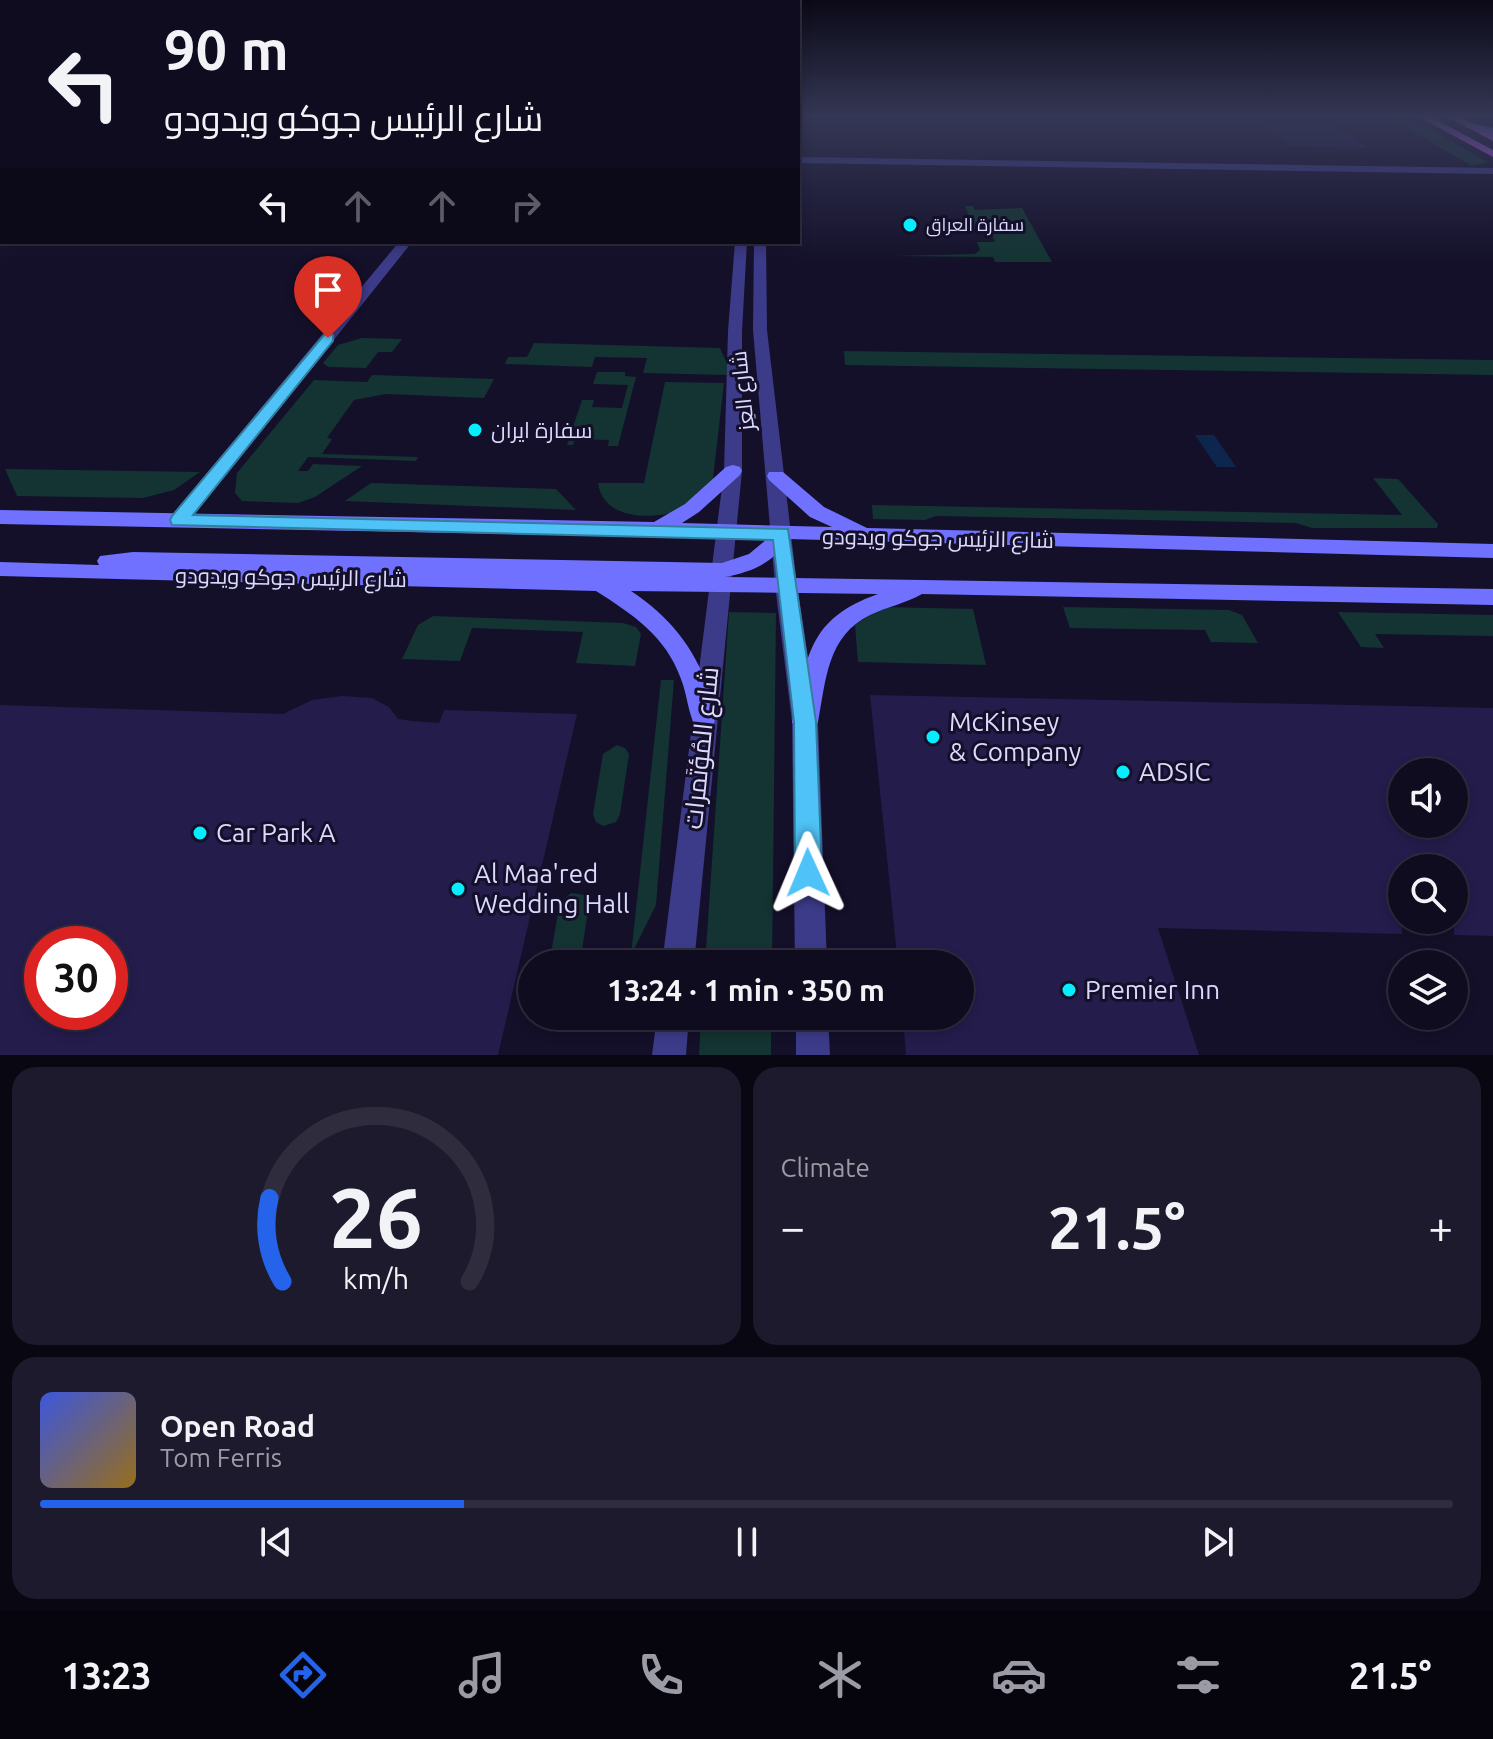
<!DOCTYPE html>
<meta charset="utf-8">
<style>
:root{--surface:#0f0c20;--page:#1d1a2d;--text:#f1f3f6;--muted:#9b9ba5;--line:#2f2c3e;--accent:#2563eb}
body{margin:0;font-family:Ubuntu,Cairo,sans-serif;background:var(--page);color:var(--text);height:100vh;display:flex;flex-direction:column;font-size:30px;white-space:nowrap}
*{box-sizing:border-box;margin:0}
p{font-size:26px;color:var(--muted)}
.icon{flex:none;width:44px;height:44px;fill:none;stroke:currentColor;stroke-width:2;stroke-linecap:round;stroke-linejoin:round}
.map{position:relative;height:1055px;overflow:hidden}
.side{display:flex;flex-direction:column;gap:12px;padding:12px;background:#080712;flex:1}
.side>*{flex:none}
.top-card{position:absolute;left:0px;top:0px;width:800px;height:244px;box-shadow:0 4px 12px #0003,0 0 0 2px var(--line);background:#0f0c20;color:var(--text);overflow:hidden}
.controls{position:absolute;left:1388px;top:758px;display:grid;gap:16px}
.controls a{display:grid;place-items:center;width:80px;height:80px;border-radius:50%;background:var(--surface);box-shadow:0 4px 12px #0003,0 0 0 2px var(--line);font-size:40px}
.speed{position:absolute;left:24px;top:926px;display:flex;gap:16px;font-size:40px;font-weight:700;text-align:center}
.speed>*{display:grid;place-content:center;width:104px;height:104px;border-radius:50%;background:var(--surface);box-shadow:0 4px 12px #0003,0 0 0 2px var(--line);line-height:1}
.speed .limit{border:12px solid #d22;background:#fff;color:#111}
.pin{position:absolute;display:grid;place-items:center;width:68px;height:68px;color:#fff;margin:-82px -34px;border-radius:50% 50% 50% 0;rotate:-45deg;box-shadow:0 0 8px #0007}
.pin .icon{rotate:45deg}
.me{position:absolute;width:88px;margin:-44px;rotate:359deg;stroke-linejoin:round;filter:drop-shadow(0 0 6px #0008)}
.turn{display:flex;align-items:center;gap:28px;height:168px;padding:0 32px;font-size:36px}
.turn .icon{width:104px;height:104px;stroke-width:2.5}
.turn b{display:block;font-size:56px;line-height:68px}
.lanes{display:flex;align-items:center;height:76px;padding:0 32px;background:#0003;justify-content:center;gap:40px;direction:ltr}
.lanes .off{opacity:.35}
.big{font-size:60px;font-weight:700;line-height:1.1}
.side .tile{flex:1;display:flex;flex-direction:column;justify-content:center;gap:12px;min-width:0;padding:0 28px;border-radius:24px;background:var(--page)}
.side .dial{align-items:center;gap:0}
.dial svg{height:208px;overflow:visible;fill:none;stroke:var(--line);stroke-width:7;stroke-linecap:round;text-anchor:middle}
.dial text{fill:var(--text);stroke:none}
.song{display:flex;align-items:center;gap:24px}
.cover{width:96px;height:96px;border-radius:12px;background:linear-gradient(135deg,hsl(230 70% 55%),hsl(40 70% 35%))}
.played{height:8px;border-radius:4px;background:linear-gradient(90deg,var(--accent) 30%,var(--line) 30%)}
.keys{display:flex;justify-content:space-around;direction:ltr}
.heat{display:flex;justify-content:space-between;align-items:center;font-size:44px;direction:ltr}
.side .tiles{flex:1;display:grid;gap:12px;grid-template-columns:1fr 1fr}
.tile:last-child{grid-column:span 2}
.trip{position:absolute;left:518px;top:950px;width:456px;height:80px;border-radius:40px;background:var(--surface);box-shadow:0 4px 12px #0003,0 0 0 2px var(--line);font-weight:700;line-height:80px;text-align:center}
.menu{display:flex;height:128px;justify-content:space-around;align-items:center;background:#06050d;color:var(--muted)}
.menu .icon{width:56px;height:56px}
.menu .selected{color:var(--accent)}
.menu b{font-size:36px;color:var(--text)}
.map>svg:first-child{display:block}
</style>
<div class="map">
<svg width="1493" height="1055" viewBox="0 0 1493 1055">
<rect width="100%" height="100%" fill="#14102a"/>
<!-- green -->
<g fill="#133432">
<polygon points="1386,116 1406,116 1488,162 1472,166"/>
<polygon points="965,206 973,206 975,210 1022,208 1052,262 995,262 993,257 892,256 975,254 980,250 977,242 995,242 990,230 975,230"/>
<polygon points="362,338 402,339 392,352 378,352 366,368 328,367 323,363 338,345"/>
<polygon points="534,343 720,348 729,368 728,375 643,373 647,358 595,357 592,367 505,364 508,357 527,357"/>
<polygon points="844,351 1493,360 1493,375 845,365"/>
<polygon points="597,372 625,372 625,376 636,377 618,446 608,446 609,440 575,439 573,445 567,445 582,400 594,400 592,407 622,408 628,385 593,384"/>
<polygon points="372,375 494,379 484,398 386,394 354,400 327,438 332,439 322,454 418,457 416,461 308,457 298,471 308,471 313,464 362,466 315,497 298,503 242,501 235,493 237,473 314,380 367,382"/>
<path d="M 665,382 L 724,383 L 712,487 C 704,493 696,503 688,507 C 659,521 603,522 598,483 L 644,483 Z"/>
<polygon points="5,469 200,472 174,490 143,498 17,496"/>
<polygon points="1373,478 1398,479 1438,524 1437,528 1312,528 1296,523 936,516 925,520 873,519 872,505 1402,515"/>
<polygon points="371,483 556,489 576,510 345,501"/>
<polygon points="881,607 973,609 986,665 858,662 855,625"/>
<polygon points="1063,607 1229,610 1242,615 1258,643 1211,642 1205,630 1070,628"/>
<polygon points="729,612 776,613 772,964 705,964"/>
<polygon points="1338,612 1493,615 1493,636 1375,634 1384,648 1361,647"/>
<polygon points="433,616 623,623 636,627 641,634 635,666 576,663 583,632 472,628 460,661 402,659 418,625"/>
<polygon points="661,680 674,680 656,905 631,955"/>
<polygon points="617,745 625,748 629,754 620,814 616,822 603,826 596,822 593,814 603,754"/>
<polygon points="571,893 585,895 589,903 580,964 549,964 560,903"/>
<polygon points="701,1016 771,1016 771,1055 699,1055"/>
</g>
<!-- water -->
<polygon fill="#0c264d" points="1195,435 1214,435 1236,467 1217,467"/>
<!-- building -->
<g fill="#241c4b" fill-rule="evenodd">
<polygon points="1260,123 1332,124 1370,148 1291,146"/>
<path d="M 870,695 L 1493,708 L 1493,936 L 1454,935 L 1454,868 L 1402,868 L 1402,934 L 1158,928 L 1199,1055 L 906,1055 L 903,1016 L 960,1016 L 960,964 L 898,964 ZM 1402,772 L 1454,772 L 1454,824 L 1402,824 Z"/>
<path d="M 342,696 L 372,698 L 389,707 L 398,719 L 412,721 L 439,723 L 444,710 L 577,714 L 498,1055 L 0,1055 L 0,705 L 283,714 L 312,700 ZM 42,944 L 110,944 L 110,1012 L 42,1012 Z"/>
</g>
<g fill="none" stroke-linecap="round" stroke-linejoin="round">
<!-- street -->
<g fill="#3c3b89" fill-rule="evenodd">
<rect x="0" y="150" width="2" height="6"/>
<polygon points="798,157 1493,168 1493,174 798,163"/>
<polygon points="399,242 412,242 186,525 172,525 169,520 172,515"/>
<polygon points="735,242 747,242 742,331 742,471 694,964 662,964 724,471 728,331"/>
<polygon points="754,242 766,242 767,330 797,585 818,722 827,964 795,964 792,722 775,585 753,330"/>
<polygon points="657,1016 689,1016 686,1055 652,1055"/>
<polygon points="796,1016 828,1016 830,1055 796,1055"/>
</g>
<!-- secondary -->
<g fill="#7071ff" fill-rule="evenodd">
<polygon points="1468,122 1493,128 1493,134 1465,127"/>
<path d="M 733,465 L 740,467 L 742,471 L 740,475 L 699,512 L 682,523 L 832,527 L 810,517 L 769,480 L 767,476 L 769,472 L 783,472 L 824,507 L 867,528 L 1493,544 L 1493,558 L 788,539 C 774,563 751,572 725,577 L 1493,589 L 1493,605 L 922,594 C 906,603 887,607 870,615 C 827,636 826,680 818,722 L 814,729 L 805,733 L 796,729 L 792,722 C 808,657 807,619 878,594 L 631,591 C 669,616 694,647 709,690 C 713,701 718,715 713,726 L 704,730 L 695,726 C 688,712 687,694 681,679 C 666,636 632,614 596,591 L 0,576 L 0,562 L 99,565 L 97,561 L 100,556 L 133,552 L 722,563 L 749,554 L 767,539 L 0,524 L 0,510 L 654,522 L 685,504 L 726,467 Z"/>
</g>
<!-- primary -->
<g fill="#bf60ff" fill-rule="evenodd">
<polygon points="1417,116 1429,116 1493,150 1493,157"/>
<polygon points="1446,116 1458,116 1493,134 1493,141"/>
</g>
</g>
<!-- sky -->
<linearGradient id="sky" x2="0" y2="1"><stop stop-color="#0b0917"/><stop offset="0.44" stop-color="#343755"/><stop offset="1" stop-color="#343755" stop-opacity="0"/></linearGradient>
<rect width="1493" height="264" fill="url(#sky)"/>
<!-- route -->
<polygon fill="#4fc3f7" stroke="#337fa1" stroke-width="2" points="328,334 333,335 333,341 193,515 788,529 816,722 822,873 818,882 808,886 799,882 795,873 794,722 773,540 172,525 170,520 172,516 324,335"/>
<!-- markers -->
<g fill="#05edff" stroke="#14102a" stroke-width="3">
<circle cx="910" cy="225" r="8"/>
<circle cx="475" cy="430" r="8"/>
<circle cx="933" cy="737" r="8"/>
<circle cx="1123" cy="772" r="8"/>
<circle cx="200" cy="833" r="8"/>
<circle cx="458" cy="889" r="8"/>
<circle cx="1069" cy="990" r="8"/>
</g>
<g text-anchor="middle" stroke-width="6" stroke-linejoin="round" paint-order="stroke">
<!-- far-poi labels -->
<g font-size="18" fill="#dcd9ff" stroke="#14102a" text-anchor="start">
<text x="926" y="231">سفارة العراق</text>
</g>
<!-- street labels -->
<g font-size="22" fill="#dcd9ff" stroke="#14102a">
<text transform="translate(742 391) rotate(-96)" y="8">شارع العِز</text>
<text transform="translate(938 538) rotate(1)" y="8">شارع الرئيس جوكو ويدودو</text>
<text transform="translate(291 577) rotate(1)" y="8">شارع الرئيس جوكو ويدودو</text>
</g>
<!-- poi labels -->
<g font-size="22" fill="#dcd9ff" stroke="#14102a" text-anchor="start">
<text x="491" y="438">سفارة ايران</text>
</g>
<!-- near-poi labels -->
<g font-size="26" fill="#dcd9ff" stroke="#14102a" text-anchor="start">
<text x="949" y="731">McKinsey<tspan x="949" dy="30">&amp; Company</tspan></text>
<text x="1139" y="781">ADSIC</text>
<text x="216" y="842">Car Park A</text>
<text x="474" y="883">Al Maa'red<tspan x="474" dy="30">Wedding Hall</tspan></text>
<text x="1085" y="999">Premier Inn</text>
</g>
<!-- near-street labels -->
<g font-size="26" fill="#dcd9ff" stroke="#14102a">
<text transform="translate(701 748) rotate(-84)" y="9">شارع المُؤتَمرات</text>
</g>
</g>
</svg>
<div class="controls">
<a><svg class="icon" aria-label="sound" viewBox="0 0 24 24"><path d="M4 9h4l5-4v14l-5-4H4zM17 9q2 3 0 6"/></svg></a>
<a><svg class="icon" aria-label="search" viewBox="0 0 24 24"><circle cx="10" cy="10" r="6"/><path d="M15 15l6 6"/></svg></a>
<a><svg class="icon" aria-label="layers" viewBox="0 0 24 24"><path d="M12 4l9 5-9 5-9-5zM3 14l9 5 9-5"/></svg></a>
</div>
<div class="speed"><div class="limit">30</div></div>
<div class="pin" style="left:328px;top:338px;background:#d93025"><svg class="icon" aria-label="arrive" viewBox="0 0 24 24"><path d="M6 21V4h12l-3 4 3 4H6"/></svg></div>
<svg class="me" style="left:808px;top:873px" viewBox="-20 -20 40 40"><path d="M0-17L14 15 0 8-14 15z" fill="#4fc3f7" stroke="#fff" stroke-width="4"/></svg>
<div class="trip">13:24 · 1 min · 350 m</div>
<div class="top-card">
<div class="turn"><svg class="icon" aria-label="left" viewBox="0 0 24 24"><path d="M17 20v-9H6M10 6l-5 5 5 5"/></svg><div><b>90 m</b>شارع الرئيس جوكو ويدودو</div></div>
<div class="lanes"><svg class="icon" aria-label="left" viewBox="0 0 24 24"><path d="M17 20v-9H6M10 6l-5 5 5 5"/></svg><svg class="icon off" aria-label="ahead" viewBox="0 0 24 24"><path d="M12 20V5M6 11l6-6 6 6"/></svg><svg class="icon off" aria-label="ahead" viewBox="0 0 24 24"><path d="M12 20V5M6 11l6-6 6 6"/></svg><svg class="icon off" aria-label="right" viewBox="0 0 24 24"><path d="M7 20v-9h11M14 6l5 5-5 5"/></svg></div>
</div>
</div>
<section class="side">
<div class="tiles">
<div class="tile dial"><svg viewBox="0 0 100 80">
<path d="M14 69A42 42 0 1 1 86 69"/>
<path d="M14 69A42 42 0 0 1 9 37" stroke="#2563eb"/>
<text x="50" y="56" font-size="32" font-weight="700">26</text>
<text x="50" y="72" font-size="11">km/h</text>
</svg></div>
<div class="tile"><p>Climate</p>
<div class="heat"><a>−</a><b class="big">21.5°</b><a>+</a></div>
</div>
<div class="tile">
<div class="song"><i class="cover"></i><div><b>Open Road</b><p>Tom Ferris</p></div></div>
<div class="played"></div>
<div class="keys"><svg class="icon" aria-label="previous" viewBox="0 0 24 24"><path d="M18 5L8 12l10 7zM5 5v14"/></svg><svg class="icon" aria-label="pause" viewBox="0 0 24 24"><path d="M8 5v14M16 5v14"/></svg><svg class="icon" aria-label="next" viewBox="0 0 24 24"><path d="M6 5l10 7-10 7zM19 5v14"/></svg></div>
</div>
</div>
</section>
<nav class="menu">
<b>13:23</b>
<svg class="icon selected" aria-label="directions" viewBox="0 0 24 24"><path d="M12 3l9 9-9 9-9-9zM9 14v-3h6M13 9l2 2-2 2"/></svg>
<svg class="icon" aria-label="music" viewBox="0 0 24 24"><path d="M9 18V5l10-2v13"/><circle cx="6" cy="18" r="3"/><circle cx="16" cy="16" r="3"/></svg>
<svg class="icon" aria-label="phone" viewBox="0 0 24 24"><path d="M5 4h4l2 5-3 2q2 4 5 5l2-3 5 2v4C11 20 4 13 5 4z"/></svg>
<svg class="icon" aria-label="climate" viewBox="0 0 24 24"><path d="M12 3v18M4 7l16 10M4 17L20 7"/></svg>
<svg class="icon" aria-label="car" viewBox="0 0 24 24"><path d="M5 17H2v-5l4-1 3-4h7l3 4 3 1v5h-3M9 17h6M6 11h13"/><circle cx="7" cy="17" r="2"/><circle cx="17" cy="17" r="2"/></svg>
<svg class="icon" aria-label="filters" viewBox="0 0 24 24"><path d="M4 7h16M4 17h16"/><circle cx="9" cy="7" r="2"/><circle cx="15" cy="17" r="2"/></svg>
<b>21.5°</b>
</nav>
